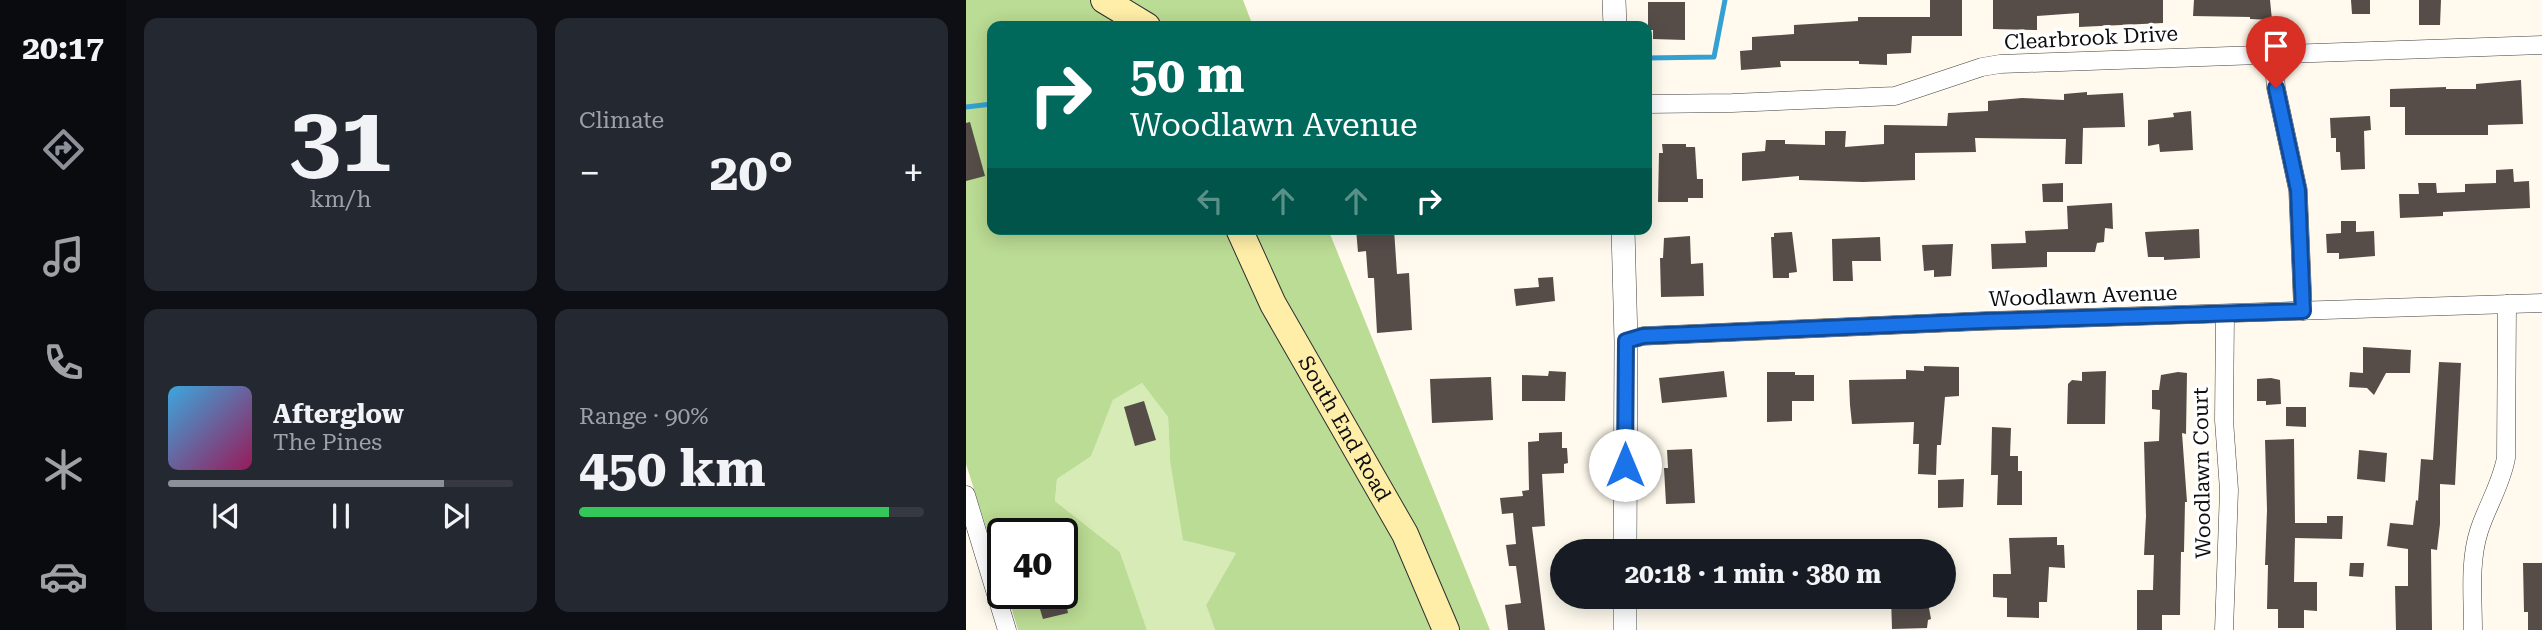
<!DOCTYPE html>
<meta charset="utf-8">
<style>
:root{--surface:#171b24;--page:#242831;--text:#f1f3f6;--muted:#9ea1a6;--line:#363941;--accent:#8c9099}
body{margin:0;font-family:"Roboto Serif",serif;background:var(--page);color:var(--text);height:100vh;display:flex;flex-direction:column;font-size:26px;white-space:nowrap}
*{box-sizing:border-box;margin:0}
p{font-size:23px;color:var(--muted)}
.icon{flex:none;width:38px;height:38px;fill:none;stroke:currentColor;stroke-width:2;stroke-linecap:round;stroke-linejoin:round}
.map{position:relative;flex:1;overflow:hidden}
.sheet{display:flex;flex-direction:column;gap:18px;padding:18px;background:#0d0f14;width:840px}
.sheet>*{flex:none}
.banner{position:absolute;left:21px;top:21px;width:665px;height:214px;border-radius:14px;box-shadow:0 4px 18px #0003;background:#00695c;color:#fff;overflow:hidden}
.speed{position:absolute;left:21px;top:518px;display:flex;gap:14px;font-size:35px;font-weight:700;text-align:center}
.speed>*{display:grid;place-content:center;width:91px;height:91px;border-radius:50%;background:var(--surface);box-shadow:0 4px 18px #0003;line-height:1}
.speed .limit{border:4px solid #111;border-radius:10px;background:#fff;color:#111}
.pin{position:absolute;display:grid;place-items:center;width:60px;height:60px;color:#fff;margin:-72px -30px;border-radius:50% 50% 50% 0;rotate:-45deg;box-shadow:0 0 7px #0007}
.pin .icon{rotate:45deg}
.me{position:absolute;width:77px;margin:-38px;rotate:0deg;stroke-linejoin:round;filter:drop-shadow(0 0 5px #0008)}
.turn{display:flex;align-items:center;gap:24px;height:147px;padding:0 28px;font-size:32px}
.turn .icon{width:91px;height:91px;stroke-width:2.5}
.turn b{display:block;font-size:49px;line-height:60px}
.lanes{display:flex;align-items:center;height:66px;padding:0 28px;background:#0003;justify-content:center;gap:35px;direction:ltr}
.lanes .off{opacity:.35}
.big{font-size:52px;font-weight:700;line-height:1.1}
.sheet .widget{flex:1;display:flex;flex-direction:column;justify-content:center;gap:10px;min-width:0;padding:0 24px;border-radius:14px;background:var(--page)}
.sheet .dial{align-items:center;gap:0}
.dial b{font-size:91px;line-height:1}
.song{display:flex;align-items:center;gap:21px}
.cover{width:84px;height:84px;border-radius:10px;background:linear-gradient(135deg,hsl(200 70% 55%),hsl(330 70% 35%))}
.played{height:7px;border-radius:4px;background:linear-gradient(90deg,var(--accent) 80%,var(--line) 80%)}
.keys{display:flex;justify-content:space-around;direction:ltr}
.heat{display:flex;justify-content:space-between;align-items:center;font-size:38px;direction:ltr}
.charge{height:10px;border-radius:5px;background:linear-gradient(90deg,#34c759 90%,var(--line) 0)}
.sheet .tiles{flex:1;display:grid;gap:18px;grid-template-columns:repeat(2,1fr)}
.trip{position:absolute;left:584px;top:539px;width:406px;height:70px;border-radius:35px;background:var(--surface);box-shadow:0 4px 18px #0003;font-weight:700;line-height:70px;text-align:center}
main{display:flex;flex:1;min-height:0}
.dock{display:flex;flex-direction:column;width:126px;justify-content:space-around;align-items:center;background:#090b0e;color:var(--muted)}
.dock .icon{width:49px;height:49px}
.dock .selected{color:var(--accent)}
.dock b{font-size:32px;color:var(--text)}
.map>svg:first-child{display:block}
</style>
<main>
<nav class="dock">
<b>20:17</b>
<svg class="icon selected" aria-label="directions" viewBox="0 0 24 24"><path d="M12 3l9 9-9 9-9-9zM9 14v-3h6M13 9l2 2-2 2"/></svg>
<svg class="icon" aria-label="music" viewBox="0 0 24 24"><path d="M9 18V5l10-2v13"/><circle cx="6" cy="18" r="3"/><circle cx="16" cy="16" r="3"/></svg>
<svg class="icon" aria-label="phone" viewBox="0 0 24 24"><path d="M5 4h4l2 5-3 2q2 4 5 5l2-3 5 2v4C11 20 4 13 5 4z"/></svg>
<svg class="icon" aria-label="climate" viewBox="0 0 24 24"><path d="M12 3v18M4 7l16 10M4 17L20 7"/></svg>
<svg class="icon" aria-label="car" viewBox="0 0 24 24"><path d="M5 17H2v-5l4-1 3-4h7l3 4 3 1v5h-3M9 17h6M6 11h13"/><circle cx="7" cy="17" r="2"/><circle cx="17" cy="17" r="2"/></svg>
</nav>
<section class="sheet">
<div class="tiles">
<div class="widget dial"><b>31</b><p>km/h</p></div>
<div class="widget"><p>Climate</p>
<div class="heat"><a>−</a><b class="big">20°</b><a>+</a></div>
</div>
<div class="widget">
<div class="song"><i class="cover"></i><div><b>Afterglow</b><p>The Pines</p></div></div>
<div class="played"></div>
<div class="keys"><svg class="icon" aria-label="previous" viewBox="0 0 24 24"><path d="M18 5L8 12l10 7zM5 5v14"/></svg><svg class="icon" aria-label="pause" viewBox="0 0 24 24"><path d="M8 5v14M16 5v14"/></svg><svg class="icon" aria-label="next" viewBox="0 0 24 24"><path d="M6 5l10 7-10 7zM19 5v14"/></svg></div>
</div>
<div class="widget"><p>Range · 90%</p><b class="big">450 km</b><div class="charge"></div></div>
</div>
</section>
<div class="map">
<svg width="1576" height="630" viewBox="0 0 1576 630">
<rect width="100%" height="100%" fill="#fffaed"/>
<!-- green -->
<polygon fill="#d6ebb5" points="176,383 202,417 204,460 270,553 240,605 249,630 181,630 154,552 89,501 91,479 125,455 147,400"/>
<!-- forest -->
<polygon fill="#bbdc94" points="0,0 277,0 287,26 26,26 26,229 362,229 524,630 249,630 240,605 270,553 217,540 204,460 202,417 176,383 147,400 125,456 91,479 89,501 154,552 181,630 52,630 41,593 96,593 96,534 37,534 37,581 0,464"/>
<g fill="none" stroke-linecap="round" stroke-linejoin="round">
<!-- stream -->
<g stroke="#34a1d2" stroke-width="5">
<polyline points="681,58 748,57 759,0"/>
<polyline points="0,107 26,104"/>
</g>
</g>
<!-- building -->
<g fill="#564d49">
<polygon points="964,0 996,0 996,36 946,36 945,53 921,54 921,65 893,64 893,61 814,61 815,67 775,70 774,51 786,50 786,37 828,34 828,25 892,21 892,17 964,17"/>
<polygon points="1027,0 1197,0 1197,23 1113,27 1113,13 1071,16 1071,30 1027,29"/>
<polygon points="1228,0 1304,0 1306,20 1284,19 1284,17 1227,16"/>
<polygon points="1385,0 1404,0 1404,14 1386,14"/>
<polygon points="1453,0 1475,0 1474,25 1453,25"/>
<polygon points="682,2 719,2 719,40 687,39 687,30 682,30"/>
<polygon points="1555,80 1557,124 1522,125 1522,135 1439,135 1439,107 1424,107 1424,89 1480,87 1480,89 1510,89 1510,84"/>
<polygon points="1121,92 1121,95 1157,93 1159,127 1117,128 1116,164 1099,164 1100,139 1009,138 1010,152 949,153 949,180 897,182 833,180 833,176 776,181 776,153 799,151 800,140 819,140 819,144 859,145 859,131 880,131 879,147 918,144 918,125 981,126 982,113 1022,111 1022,101 1056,98 1098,100 1098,94"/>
<polygon points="1225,111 1227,150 1194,152 1193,144 1182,146 1182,120 1208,117 1207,113"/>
<polygon points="1404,116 1405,130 1398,131 1399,169 1375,170 1374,152 1370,152 1370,138 1365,138 1364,118"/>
<polygon points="4,122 19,176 0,181 0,123"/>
<polygon points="696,144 720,144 720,147 729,147 731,179 737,179 737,198 722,198 722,202 692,202 693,153 697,153"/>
<polygon points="1547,169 1548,182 1563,181 1564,208 1477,212 1477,216 1434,218 1433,194 1453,194 1452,183 1470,183 1471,193 1499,192 1499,184 1530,183 1530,170"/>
<polygon points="1097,183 1097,202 1077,202 1076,184"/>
<polygon points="1146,203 1147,229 1139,228 1138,242 1131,243 1129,252 1081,252 1081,267 1026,269 1025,244 1060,243 1059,231 1102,229 1101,206"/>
<polygon points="1375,221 1390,221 1390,232 1408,231 1409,256 1373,259 1373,253 1361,253 1360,234 1375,233"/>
<polygon points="390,229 428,229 431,274 443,273 446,330 411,333 408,278 402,278 400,251 392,252"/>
<polygon points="1233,229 1234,258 1198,260 1198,257 1182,257 1179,232"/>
<polygon points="826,232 831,272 823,273 823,278 807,278 805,237 808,237 808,233"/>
<polygon points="724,236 725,264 737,263 738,296 695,297 694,258 697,258 698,238"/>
<polygon points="914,237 915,261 886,261 887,281 867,281 866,239"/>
<polygon points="987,244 985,276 968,277 968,270 958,271 956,245"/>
<polygon points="587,277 589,301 550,306 548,289 573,287 572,278"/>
<polygon points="1397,347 1445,350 1444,373 1420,373 1408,395 1401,388 1383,387 1384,372 1397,373"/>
<polygon points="1473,362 1495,363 1489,485 1474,484 1474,524 1471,550 1465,549 1466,630 1430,630 1429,586 1442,586 1442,549 1421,546 1424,523 1447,525 1450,500 1452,501 1455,459 1467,460"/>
<polygon points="958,366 993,367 993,396 979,397 975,445 971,445 970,475 952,474 953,444 947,444 948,422 886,424 884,405 883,380 940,379 940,370 958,371"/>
<polygon points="583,371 600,372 599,401 556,401 556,375 582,376"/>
<polygon points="758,371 761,397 696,403 693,378"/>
<polygon points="1140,371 1139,424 1101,424 1102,384 1106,380 1116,381 1116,372"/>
<polygon points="801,372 829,372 829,375 848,375 848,401 826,401 826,421 801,422"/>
<polygon points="1212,372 1221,373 1220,434 1216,433 1221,502 1219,502 1218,552 1215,552 1214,615 1196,615 1196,630 1171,630 1171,590 1187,590 1188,555 1178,555 1180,516 1178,442 1193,441 1194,410 1186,409 1186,390 1193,390 1195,375"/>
<polygon points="525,377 527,420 466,423 464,379"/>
<polygon points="1305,378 1314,380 1315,404 1300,405 1300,401 1291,401 1291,379"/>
<polygon points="178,401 190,440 169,446 158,407"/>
<polygon points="1320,407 1340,407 1340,427 1320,426"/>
<polygon points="1026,427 1045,428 1044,456 1052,456 1052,471 1056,471 1056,505 1031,505 1032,475 1025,475"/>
<polygon points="596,432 596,448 601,448 602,463 598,464 598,473 576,474 579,526 566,527 579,630 542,630 539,605 555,603 550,566 543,566 540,545 550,544 547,513 536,514 534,498 557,496 556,491 563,490 562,442 573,441 573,433"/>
<polygon points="1328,439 1329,523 1361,523 1361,516 1377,516 1376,539 1329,538 1328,582 1351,582 1351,611 1338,610 1338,628 1312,628 1312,609 1301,609 1302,565 1299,565 1301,510 1299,440"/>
<polygon points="726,449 729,503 700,504 698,468 702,468 701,450"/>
<polygon points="1393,450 1421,453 1419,482 1391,479"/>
<polygon points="998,479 997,507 972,508 972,480"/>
<polygon points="1091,537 1091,545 1098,545 1099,568 1083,567 1081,602 1073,602 1073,618 1041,617 1041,598 1027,597 1027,574 1045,574 1043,538"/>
<polygon points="1384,563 1398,563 1397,577 1383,576"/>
<polygon points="1557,563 1576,563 1576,630 1562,630 1562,612 1558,612"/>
<polygon points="69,593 98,593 102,613 77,619"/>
<polygon points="925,597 961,597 965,619 962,620 961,628 926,629"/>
</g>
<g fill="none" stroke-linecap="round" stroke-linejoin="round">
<!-- minor casing -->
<g stroke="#404040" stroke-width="19">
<g id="minor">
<polyline points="1307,53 1310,88 1332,190 1337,311"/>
<polyline points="681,104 766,103 929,96 1016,67 1034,64 1576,45"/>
<polyline points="660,341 677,336 1018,321 1576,303"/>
<polyline points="0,495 41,630"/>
<polyline points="1258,630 1263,490 1258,420 1259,315"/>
<path d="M 1507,630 C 1507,598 1503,562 1513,531 C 1521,506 1535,485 1540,458 L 1541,304"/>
</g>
</g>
<!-- tertiary casing -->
<g stroke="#404040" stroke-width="24">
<g id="tertiary">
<polyline points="648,0 649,26"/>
<polyline points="657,229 660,341 659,551"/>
<polyline points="659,597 659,630"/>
</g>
</g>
<!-- secondary casing -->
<g stroke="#2f2f2f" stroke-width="28">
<g id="secondary">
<polyline points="138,0 181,26"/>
<path id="s1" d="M 273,229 L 307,304 L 439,534 L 480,630"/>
</g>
</g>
<!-- minor -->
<use href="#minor" stroke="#fff" stroke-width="18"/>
<!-- tertiary -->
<use href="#tertiary" stroke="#fff" stroke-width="23"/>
<!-- secondary -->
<use href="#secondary" stroke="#ffeea8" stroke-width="26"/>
</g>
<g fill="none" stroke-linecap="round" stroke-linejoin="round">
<!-- route casing -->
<g stroke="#114b97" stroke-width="18">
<polyline id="route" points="659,465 660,341 677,336 1018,321 1337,311 1332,190 1310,88"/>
</g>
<!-- route -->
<use href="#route" stroke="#1a73e8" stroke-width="12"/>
</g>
<g text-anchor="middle" stroke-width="7" stroke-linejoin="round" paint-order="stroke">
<!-- street labels -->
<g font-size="21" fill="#0d0d0d" stroke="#fff">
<text transform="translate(1125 38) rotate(-3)" y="7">Clearbrook Drive</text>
<text transform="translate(1117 296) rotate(-2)" y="7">Woodlawn Avenue</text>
<text dy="7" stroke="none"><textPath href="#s1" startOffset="226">South End Road</textPath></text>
<text transform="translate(1236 473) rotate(-91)" y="7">Woodlawn Court</text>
</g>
</g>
</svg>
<div class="speed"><div class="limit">40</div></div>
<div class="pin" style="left:1310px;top:88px;background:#d93025"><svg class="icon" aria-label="arrive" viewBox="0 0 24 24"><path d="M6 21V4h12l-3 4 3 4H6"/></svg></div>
<svg class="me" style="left:659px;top:465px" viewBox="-20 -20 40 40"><circle r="19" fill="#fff"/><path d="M0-13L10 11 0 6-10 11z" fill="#1a73e8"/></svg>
<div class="trip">20:18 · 1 min · 380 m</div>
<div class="banner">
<div class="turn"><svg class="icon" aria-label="right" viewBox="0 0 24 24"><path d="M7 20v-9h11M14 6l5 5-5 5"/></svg><div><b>50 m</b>Woodlawn Avenue</div></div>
<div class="lanes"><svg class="icon off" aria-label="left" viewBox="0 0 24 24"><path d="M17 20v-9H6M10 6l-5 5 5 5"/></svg><svg class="icon off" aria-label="ahead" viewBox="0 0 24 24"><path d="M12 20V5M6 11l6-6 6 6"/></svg><svg class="icon off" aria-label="ahead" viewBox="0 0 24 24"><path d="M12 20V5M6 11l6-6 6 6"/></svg><svg class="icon" aria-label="right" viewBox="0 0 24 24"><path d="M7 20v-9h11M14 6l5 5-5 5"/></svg></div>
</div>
</div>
</main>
